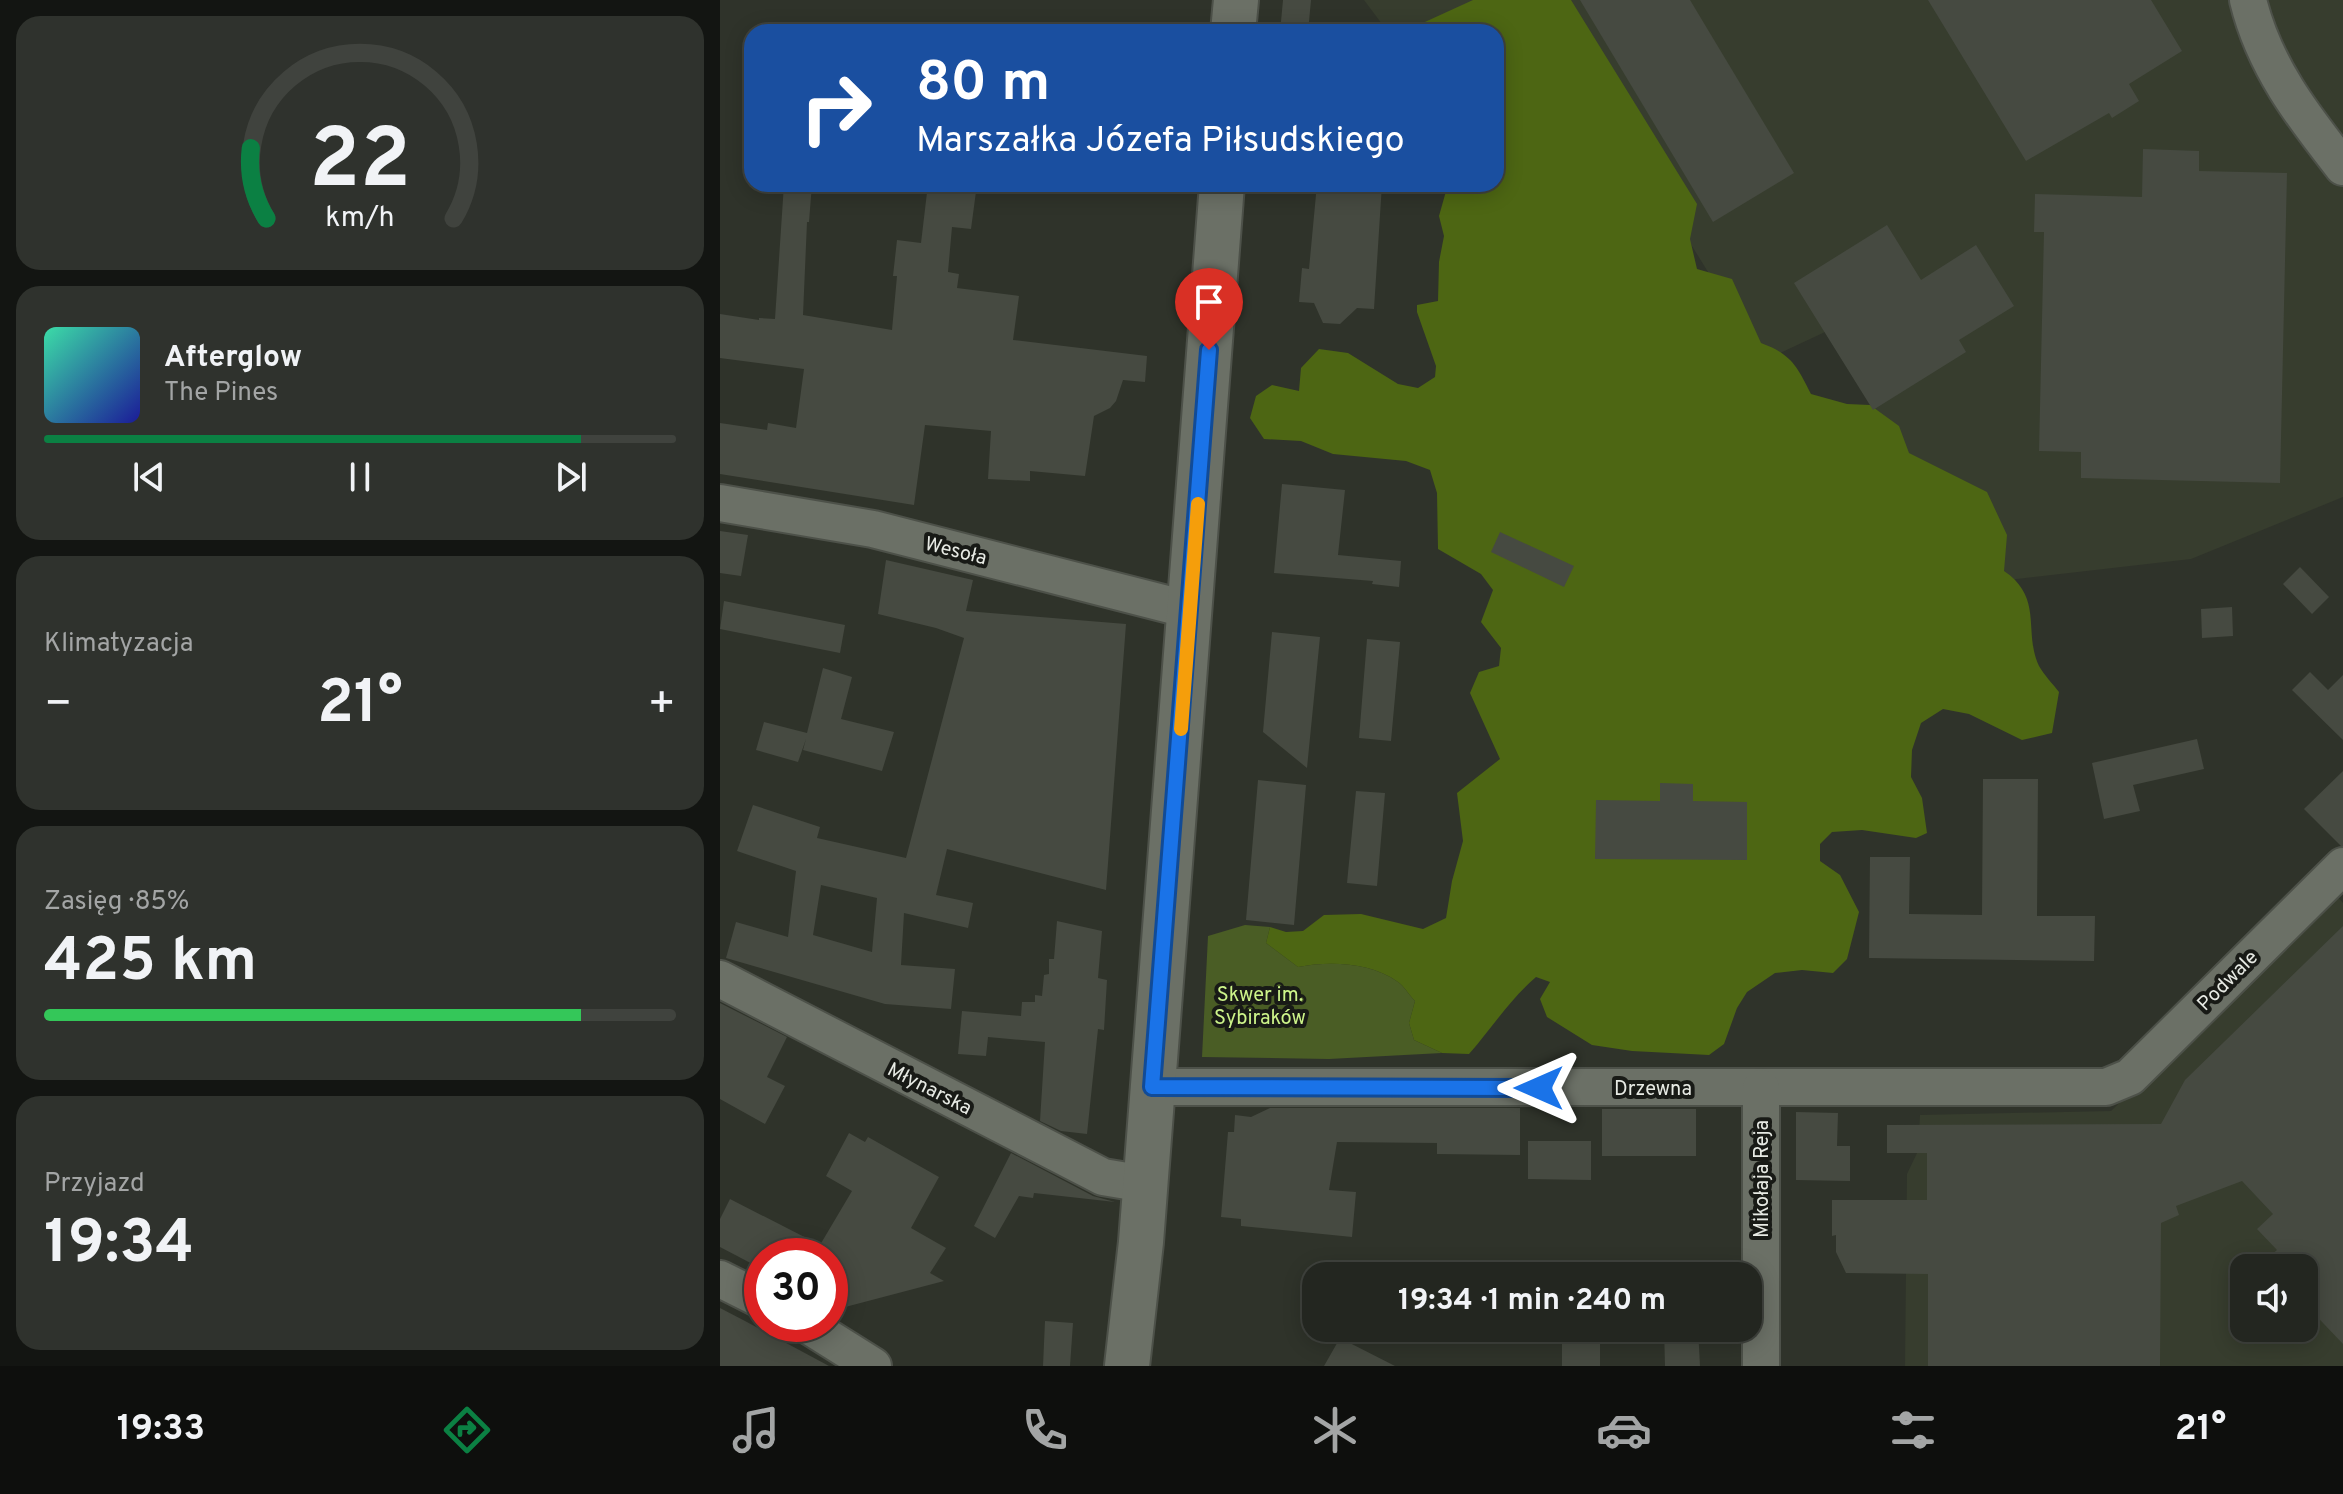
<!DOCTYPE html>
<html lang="pl">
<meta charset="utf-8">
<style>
:root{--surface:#232620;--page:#2f322d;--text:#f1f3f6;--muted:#a3a5a5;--line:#40433e;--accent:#0b8043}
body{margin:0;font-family:Overpass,sans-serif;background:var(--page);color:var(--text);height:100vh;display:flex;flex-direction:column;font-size:30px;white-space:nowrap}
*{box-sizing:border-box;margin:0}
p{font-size:26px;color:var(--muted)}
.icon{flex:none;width:44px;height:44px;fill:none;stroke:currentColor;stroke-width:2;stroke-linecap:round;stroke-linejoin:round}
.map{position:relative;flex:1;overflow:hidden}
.drawer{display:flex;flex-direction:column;gap:16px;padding:16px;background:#131512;width:720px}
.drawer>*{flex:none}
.top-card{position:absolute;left:24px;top:24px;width:760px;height:168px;border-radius:24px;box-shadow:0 4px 20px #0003,0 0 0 2px var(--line);background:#1a4fa0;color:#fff;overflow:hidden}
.controls{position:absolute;left:1510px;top:1254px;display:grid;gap:16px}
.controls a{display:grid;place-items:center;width:88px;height:88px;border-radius:16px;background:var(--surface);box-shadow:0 4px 20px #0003,0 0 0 2px var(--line);font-size:40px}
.speed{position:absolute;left:24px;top:1238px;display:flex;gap:16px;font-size:40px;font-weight:700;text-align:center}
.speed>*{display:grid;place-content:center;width:104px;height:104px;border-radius:50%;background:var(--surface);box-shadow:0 4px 20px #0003,0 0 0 2px var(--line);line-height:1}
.speed .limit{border:12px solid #d22;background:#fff;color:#111}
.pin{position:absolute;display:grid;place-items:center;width:68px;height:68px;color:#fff;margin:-82px -34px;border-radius:50% 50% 50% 0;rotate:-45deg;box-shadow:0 0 8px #0007}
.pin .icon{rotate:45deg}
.me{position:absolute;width:88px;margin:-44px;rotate:270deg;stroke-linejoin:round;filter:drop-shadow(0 0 6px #0008)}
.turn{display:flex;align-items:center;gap:28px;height:168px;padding:0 40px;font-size:36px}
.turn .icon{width:104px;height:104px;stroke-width:2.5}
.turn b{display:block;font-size:56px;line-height:68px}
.big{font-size:60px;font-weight:700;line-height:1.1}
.drawer .card{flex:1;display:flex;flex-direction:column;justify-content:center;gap:12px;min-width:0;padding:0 28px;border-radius:24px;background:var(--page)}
.drawer .dial{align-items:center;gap:0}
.dial svg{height:208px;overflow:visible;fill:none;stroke:var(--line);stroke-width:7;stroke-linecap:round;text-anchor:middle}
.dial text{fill:var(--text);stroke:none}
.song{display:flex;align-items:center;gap:24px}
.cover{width:96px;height:96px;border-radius:12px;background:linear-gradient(135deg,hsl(160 70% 55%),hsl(240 70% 35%))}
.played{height:8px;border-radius:4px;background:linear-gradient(90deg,var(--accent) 85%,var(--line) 85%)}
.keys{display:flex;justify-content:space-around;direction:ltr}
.heat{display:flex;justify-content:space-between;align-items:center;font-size:44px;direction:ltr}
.charge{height:12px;border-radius:6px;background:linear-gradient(90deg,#34c759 85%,var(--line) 0)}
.trip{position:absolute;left:582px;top:1262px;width:460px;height:80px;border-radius:24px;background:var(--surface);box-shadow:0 4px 20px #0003,0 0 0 2px var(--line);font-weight:700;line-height:80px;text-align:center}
.menu{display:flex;height:128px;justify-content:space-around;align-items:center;background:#0e0f0d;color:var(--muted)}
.menu .icon{width:56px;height:56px}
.menu .active{color:var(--accent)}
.menu b{font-size:36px;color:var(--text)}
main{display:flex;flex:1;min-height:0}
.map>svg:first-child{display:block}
</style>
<main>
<section class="drawer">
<div class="card dial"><svg viewBox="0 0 100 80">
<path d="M14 69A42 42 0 1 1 86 69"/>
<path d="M14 69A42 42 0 0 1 8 42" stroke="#0b8043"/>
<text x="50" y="56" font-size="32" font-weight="700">22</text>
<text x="50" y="72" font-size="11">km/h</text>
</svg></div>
<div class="card">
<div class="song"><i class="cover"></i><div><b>Afterglow</b><p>The Pines</p></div></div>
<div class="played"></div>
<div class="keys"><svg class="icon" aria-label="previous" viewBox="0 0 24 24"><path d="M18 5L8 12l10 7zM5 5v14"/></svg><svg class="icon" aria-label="pause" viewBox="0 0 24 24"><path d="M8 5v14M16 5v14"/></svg><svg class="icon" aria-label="next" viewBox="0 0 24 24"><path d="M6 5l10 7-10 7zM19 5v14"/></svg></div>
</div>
<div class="card"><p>Klimatyzacja</p>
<div class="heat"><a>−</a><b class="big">21°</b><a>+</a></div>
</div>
<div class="card"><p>Zasięg · 85%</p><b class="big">425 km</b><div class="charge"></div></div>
<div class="card"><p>Przyjazd</p><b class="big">19:34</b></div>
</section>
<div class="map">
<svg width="1623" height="1366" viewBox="0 0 1623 1366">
<rect width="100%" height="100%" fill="#2f332a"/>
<!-- built -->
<g fill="#373d2e" fill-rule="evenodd">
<polygon points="644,0 790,0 733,32 668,32"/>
<polygon points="820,0 1623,0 1623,497 1471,559 1262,583 1105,332 1043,361"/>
<path d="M 1615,894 L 1623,903 L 1623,1366 L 1185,1366 L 1187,1174 L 1198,1151 L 1200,1115 L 1391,1111 ZM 1524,1268 L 1584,1268 L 1584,1328 L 1524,1328 Z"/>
</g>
<!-- green -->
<path fill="#4a5d25" d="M 525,925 L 550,927 L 546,943 L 578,967 C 609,961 650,962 678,982 C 684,986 689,995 695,1001 L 689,1023 L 694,1040 L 722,1053 L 609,1059 L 482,1057 L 488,936 Z"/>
<!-- forest -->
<path fill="#4d6613" d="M 753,0 L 851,0 L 977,204 L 970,239 L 977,269 L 1012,279 L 1041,343 C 1071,354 1077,366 1091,394 L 1127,404 L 1150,405 L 1179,426 L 1189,453 L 1267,492 L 1287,535 L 1284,571 C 1324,598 1303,632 1319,666 C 1324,675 1333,684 1339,692 L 1332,733 L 1302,740 L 1249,714 L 1223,709 L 1201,723 L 1192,750 L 1191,777 L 1202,798 L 1207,833 L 1196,838 L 1142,830 L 1112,832 L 1100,844 L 1100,861 L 1120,875 L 1139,912 L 1127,959 L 1113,973 L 1082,970 L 1055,973 L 1027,992 L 1017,1008 L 1004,1044 L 989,1055 L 912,1051 L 872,1045 L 827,1017 L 820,999 L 830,982 L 816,977 C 790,999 772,1028 749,1054 L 722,1053 L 694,1040 L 689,1023 L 695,1001 C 689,995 684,986 678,982 C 650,962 609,961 578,967 L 546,943 L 550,927 L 566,932 L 583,931 L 604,915 L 641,914 L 703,929 L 726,918 L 732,881 L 743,841 L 737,793 L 780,759 L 750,693 L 759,672 L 779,666 L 781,648 L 761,622 L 773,590 L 761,574 L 718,549 L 717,493 L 710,470 L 686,461 L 613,454 L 581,441 L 544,439 L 530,418 L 536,396 L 552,385 L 579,391 L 581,368 L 599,349 L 628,353 L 678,384 L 698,388 L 715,377 L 716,366 L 697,312 L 697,305 L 718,301 L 719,262 L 724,236 L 719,216 L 728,184 L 776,184 L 776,32 L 683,32 Z"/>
<!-- building -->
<g fill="#464a41" fill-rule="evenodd">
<polygon points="563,0 591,0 588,32 560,32"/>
<polygon points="860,0 970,0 1074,173 993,222"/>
<polygon points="1208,0 1431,0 1462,51 1409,84 1419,101 1392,118 1389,113 1306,161"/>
<polygon points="1423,149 1479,151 1479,171 1567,173 1560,483 1361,478 1361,452 1319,451 1324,232 1314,232 1315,194 1422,197"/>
<polygon points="64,184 92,184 89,222 87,222 83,315 172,330 177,276 173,276 177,240 201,243 208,184 257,184 251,229 232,227 228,272 239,274 237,288 299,296 293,340 427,356 425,382 403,380 396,401 390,408 374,416 365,476 310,471 310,481 268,479 271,431 205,425 194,505 0,474 0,423 47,430 48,423 76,428 84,369 0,358 0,314 39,320 39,318 55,319"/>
<polygon points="597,184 662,184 654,309 637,308 620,324 603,323 594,303 579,302 582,268 589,269"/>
<polygon points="1167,225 1201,280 1256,245 1294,306 1239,340 1246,352 1153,410 1074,283"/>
<polygon points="562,484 625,490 618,555 681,561 679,587 652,584 653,581 554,573"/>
<polygon points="0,531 28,535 21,576 0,573"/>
<polygon points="780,532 854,566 844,587 771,552"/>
<path d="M 166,560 L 253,580 L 246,611 L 406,624 L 386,890 L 227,849 L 216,895 L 253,903 L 248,928 L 184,913 L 181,965 L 235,969 L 231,1009 L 165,1004 L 6,958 L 16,922 L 68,937 L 76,871 L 17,851 L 33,805 L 100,827 L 97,838 L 186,858 L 244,638 L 216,628 L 158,614 ZM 101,885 L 157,898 L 152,952 L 93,935 Z"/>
<polygon points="1580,567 1609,597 1592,614 1563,584"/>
<polygon points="4,601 125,625 120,653 0,629"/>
<polygon points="1512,607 1513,636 1482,638 1481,609"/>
<polygon points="552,632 600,637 587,768 543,732"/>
<polygon points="647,639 680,642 671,741 639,738"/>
<polygon points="103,668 132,677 121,719 174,732 162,771 83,750 86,739 78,762 36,750 44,722 87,733"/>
<polygon points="1590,672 1608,690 1623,675 1623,740 1572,690"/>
<polygon points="1477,739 1484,769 1413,785 1420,811 1384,819 1372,763"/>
<polygon points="1623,771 1623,846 1621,846 1584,809"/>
<polygon points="1263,779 1318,779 1317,916 1375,916 1374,961 1149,958 1150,857 1190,857 1189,914 1262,915"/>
<polygon points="538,780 586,785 574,925 526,920"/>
<polygon points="940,783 973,784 973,801 1027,802 1027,860 875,859 876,800 940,801"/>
<polygon points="636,791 665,793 657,886 627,883"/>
<polygon points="337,921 382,931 378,978 387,980 384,1030 378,1029 367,1134 341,1131 320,1121 325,1042 268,1037 266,1056 238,1054 242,1011 301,1016 302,1002 315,1002 315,995 322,996 324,975 329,974 329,959 334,959"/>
<polygon points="1623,926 1623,1344 1584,1303 1584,1268 1536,1268 1557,1250 1537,1229 1553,1214 1522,1181 1456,1206 1459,1215 1441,1223 1440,1366 1208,1366 1208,1274 1126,1273 1116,1252 1116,1235 1112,1236 1112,1200 1207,1200 1207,1153 1167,1153 1167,1125 1441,1124 1465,1080"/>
<polygon points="0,1003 67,1037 47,1077 65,1086 45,1124 0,1099"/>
<polygon points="550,1108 800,1108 800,1155 717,1154 717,1143 617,1142 609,1190 636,1192 632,1237 521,1226 521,1219 501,1217 508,1132 514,1132 515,1115 531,1117"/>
<rect x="882" y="1109" width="94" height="47"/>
<polygon points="1076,1112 1118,1113 1117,1146 1130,1146 1130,1181 1076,1180"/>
<polygon points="129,1133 145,1142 148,1137 219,1177 191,1228 226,1248 210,1273 224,1281 110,1311 110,1256 42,1256 42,1269 0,1247 0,1219 10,1199 100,1245 132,1191 106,1176"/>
<polygon points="808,1141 871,1141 871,1180 808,1179"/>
<polygon points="291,1153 373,1196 395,1202 314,1193 313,1198 299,1196 275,1238 254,1226"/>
<polygon points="0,1308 25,1321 109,1366 0,1366"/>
<polygon points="325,1321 353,1323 350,1366 323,1366"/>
<rect x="842" y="1328" width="38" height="38"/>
<polygon points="944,1328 978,1328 980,1366 945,1366"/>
<polygon points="620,1338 675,1366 604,1366"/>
</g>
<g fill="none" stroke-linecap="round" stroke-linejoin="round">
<!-- street casing -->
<g stroke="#4d5149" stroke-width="40">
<g id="street">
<path d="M 1528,0 C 1544,66 1582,115 1623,167"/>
<polyline points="0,503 153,529 470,610"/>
<polyline points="0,979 383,1177 425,1184"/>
<polyline points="432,1087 1386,1087 1410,1077 1623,866"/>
<polyline points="1041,1088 1041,1366"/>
<polyline points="0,1279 42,1300"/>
<polyline points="86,1324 153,1366"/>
</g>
</g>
<!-- secondary casing -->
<g stroke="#4d5149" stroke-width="48">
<g id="secondary">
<polyline points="513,32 516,0"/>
<polyline points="407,1366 421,1242 502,184"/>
</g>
</g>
<!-- street -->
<use href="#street" stroke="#6b7066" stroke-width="36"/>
<!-- secondary -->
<use href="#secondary" stroke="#6b7066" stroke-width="44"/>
</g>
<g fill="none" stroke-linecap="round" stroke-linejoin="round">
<!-- route casing -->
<g stroke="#114b97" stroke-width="20">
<polyline id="route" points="489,350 432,1087 819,1088"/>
</g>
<!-- route -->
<use href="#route" stroke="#1a73e8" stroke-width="14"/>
<!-- slow -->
<polyline stroke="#f59e0b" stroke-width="14" points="461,729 478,504"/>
</g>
<g text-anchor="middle" stroke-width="8" stroke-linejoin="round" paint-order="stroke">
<!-- street labels -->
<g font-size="20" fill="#e7eae4" stroke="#181a16">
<text transform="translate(236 550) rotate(14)" y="7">Wesoła</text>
<text transform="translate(1507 980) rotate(-45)" y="7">Podwale</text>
<text transform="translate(210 1088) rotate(27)" y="7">Młynarska</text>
<text x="933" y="1095">Drzewna</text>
<text transform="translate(1041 1179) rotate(-90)" y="7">Mikołaja Reja</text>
</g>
<!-- park labels -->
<g font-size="20" fill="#cdf48a" stroke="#181a16">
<text x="540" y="1001">Skwer im.<tspan x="540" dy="23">Sybiraków</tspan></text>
</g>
</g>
</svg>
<div class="controls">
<a><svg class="icon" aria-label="sound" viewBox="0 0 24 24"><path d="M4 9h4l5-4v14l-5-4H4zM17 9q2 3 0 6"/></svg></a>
</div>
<div class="speed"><div class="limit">30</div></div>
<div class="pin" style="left:489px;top:350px;background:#d93025"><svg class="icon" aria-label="arrive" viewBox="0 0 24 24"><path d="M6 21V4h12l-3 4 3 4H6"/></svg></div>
<svg class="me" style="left:819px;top:1088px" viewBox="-20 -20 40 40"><path d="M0-17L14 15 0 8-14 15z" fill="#1a73e8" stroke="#fff" stroke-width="4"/></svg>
<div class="trip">19:34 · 1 min · 240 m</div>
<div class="top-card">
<div class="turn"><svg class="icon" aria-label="right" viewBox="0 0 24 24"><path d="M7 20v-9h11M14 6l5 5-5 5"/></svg><div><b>80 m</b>Marszałka Józefa Piłsudskiego</div></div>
</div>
</div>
</main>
<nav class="menu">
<b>19:33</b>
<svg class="icon active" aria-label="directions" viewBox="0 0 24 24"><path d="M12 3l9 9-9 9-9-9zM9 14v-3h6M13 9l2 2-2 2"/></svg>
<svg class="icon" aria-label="music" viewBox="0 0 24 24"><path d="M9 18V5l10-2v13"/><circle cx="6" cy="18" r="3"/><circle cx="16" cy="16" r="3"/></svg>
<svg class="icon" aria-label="phone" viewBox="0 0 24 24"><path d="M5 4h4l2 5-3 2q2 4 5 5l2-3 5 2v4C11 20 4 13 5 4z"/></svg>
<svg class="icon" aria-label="climate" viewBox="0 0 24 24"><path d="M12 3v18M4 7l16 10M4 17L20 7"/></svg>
<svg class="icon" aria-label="car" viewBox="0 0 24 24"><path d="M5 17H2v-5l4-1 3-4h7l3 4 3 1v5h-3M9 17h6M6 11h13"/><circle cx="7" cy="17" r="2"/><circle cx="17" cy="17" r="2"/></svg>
<svg class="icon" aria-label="filters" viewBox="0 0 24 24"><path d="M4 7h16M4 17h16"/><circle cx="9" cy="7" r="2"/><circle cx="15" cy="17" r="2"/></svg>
<b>21°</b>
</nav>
